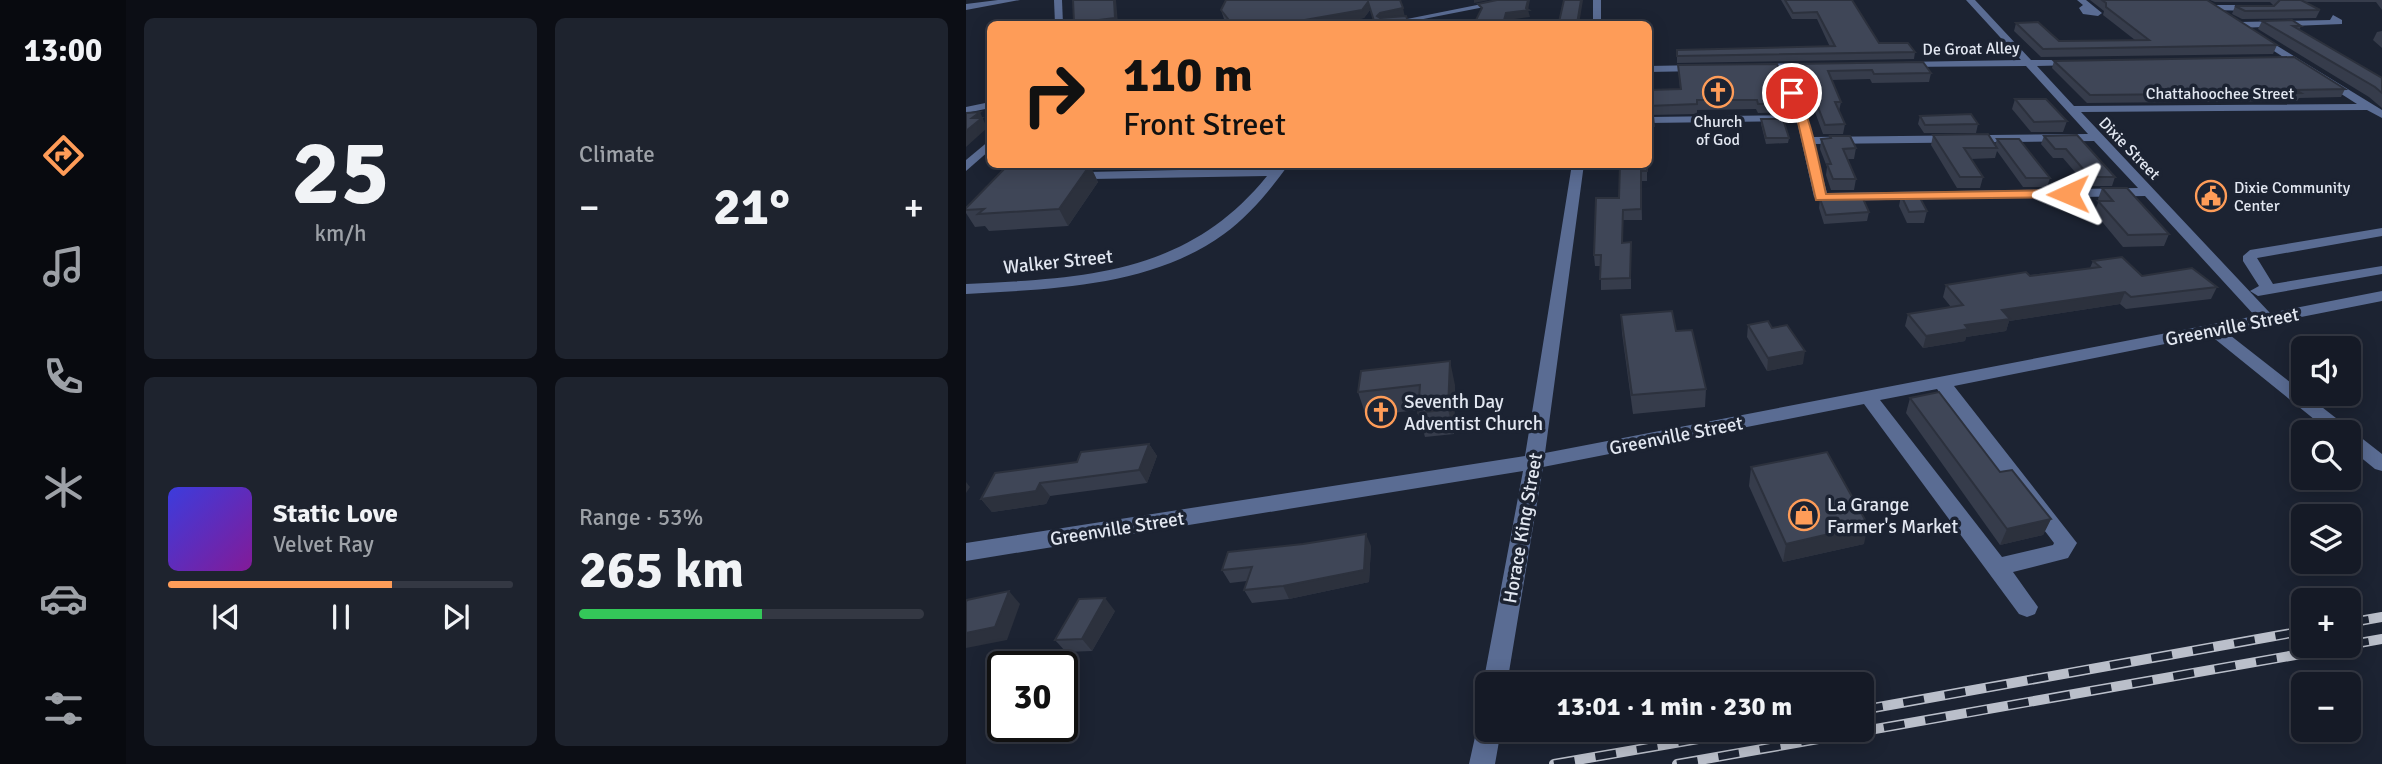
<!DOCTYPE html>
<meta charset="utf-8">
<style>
:root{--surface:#151a26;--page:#1e232e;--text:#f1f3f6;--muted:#9da1a7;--line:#343843;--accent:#fe9c58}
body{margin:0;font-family:Signika,sans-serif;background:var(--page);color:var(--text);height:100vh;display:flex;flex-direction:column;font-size:26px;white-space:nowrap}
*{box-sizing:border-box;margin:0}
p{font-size:23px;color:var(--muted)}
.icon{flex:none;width:38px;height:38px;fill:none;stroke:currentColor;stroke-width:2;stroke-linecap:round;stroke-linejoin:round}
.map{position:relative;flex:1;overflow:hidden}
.sheet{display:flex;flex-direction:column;gap:18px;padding:18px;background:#0c0e15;width:840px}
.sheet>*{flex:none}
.hud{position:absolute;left:21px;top:21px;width:665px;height:147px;border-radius:10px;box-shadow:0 4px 18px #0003,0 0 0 2px var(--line);background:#fe9c58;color:#111;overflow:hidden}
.fabs{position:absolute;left:1325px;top:336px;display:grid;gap:14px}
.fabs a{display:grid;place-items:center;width:70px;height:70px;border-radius:10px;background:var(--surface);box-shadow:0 4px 18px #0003,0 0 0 2px var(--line);font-size:35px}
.speed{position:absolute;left:21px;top:651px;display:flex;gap:14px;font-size:35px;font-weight:700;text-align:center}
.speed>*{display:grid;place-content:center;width:91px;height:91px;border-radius:50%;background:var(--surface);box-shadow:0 4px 18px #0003,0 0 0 2px var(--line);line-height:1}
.speed .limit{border:4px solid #111;border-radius:10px;background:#fff;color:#111}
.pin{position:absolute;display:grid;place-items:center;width:60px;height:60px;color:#fff;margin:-30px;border:4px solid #fff;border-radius:50%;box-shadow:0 2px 7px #0007}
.me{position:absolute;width:77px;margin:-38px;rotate:269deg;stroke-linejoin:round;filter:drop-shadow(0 0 5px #0008)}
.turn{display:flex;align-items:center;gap:24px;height:147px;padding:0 21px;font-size:32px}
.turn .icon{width:91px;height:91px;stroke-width:2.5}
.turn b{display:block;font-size:49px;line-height:60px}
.big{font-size:52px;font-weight:800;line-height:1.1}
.sheet .widget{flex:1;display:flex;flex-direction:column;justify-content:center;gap:10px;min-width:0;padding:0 24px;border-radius:10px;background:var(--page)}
.sheet .dial{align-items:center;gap:0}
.dial b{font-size:91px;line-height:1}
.song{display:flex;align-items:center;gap:21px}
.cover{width:84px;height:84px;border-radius:10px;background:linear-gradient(135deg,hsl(240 70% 55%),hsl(290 70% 35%))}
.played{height:7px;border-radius:4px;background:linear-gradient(90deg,var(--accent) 65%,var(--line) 65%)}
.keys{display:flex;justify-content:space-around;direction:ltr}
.heat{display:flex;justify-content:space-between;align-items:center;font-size:38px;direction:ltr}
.charge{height:10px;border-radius:5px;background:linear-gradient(90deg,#34c759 53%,var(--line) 0)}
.sheet .tiles{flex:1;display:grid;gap:18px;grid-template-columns:repeat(2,1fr)}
.trip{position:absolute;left:509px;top:672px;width:399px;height:70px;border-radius:10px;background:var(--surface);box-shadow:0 4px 18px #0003,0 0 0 2px var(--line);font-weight:800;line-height:70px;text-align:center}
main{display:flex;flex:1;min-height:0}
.dock{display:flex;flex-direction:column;width:126px;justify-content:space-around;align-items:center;background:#080a0f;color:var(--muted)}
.dock .icon{width:49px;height:49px}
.dock .on{color:var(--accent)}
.dock b{font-size:32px;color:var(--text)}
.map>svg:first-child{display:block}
</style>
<main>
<nav class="dock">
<b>13:00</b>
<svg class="icon on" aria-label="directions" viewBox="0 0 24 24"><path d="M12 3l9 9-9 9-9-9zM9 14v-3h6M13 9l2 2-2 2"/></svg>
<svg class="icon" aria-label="music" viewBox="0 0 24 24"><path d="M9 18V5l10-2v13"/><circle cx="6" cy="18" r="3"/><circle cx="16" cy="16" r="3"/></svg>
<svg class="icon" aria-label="phone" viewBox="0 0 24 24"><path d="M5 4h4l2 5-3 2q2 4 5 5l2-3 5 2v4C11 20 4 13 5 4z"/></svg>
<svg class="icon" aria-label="climate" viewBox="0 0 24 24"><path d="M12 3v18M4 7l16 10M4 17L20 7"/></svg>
<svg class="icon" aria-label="car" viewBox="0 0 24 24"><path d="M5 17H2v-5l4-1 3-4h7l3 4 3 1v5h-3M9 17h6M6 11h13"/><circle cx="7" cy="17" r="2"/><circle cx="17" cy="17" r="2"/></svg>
<svg class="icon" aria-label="filters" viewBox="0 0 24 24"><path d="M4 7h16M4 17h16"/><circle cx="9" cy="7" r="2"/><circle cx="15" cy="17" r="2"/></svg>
</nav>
<section class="sheet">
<div class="tiles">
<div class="widget dial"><b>25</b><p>km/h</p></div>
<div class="widget"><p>Climate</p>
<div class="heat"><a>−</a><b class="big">21°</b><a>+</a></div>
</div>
<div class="widget">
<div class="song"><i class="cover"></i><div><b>Static Love</b><p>Velvet Ray</p></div></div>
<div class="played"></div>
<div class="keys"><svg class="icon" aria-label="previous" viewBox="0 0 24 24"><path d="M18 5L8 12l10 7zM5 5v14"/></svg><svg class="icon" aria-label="pause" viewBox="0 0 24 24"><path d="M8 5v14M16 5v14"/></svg><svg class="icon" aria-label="next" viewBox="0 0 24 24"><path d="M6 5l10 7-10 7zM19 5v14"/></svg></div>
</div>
<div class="widget"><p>Range · 53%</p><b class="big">265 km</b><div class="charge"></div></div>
</div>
</section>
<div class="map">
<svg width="1416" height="764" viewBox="0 0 1416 764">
<rect width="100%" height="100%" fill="#1c2332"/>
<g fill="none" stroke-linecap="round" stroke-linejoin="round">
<!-- minor -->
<g fill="#5a6c93" fill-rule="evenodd">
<polygon points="32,0 54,0 0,10 0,4"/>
<polygon points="88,0 96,0 97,24 89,24"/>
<polygon points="536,0 554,0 432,24 416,24"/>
<rect x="627" y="0" width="8" height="24"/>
<path d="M 1000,0 L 1009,0 L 1065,60 L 1114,60 L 1114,64 L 1111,65 L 1071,66 L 1108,106 L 1391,104 L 1289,39 L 1289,35 L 1292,34 L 1416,110 L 1416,118 L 1401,110 L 1115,112 L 1304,313 L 1416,291 L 1416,301 L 1260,332 L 1416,454 L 1416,471 L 1409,469 L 1382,447 L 1382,432 L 1364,432 L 1244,335 L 988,386 L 1111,543 L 1102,558 L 1047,572 L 1072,607 L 1069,614 L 1061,617 L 1053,614 L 898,404 L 577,467 L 541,684 L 522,684 L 522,693 L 517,684 L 557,471 L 0,561 L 0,543 L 559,456 L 606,164 L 618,164 L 579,453 L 1289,316 L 1179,196 L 855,201 L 848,197 L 831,121 L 682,123 L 682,117 L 829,115 L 812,70 L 789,70 L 784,67 L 789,64 L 848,63 L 853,66 L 851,68 L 822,69 L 846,137 L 1122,134 L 1060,66 L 933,67 L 933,63 L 936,62 L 1055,60 ZM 1128,141 L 1172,188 L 861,193 L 848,144 ZM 971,389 L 1088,543 L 1087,545 L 1036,557 L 914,400 Z"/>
<polygon points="1111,0 1120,0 1136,13 1132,16 1117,14 1113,8 1117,5"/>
<polygon points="1246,5 1292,5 1296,8 1292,11 1243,10"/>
<polygon points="1367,15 1376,20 1376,24 1273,28 1269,25 1273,22 1364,20"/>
<polygon points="682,66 736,65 741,68 736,71 682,72"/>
<polygon points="24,102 24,108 0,113 0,107"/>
<polygon points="24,140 24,150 0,171 0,160"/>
<path d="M 310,164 L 323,164 C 305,189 284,215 258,234 C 185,287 86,289 0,294 L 0,284 C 118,278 221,275 301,176 L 125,179 L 121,178 L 121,172 L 307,168 Z"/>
<polygon points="1416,228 1416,236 1291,258 1307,284 1416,266 1416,274 1292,296 1284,291 1293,286 1277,261 1277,256 1284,250"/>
<polygon points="522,716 522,730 535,730 529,764 503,764 513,719"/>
</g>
<!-- rail casing -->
<g stroke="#babfca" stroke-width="10">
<g id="rail">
<polyline points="1382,623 1416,617"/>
<polyline points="1382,645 1416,639"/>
<polyline points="896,710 1337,631"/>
<polyline points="588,764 784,730"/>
<polyline points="711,764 1380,646"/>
</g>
</g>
<!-- rail -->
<use href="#rail" stroke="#1c2332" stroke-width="7" stroke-dasharray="21" stroke-linecap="butt"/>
</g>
<!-- wall -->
<g fill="#363c4b">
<polygon points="815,0 886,0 913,43 949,52 948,59 711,63 711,50 864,47 851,19 826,19"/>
<polygon points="1124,0 1241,0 1311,45 1307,54 1075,57 1048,31 1050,23 1093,41 1169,40 1137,15 1138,11"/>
<polygon points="1244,0 1416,0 1416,10 1410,2 1339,2 1354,10 1350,18 1276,19 1266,14 1269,6 1308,6 1304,2 1249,2"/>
<polygon points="255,10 404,10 398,18 363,24 262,24 258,19"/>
<polygon points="1296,21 1335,26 1333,30 1416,78 1416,108 1403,97 1292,29"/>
<polygon points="1416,31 1416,48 1407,40 1411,32"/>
<polygon points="1088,61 1379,89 1375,97 1333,98 1331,101 1121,103 1086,68"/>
<polygon points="827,64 965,73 963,82 906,83 904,79 865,80 875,102 873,111 879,124 877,134 857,134 849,112 840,112 826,73"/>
<polygon points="712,65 826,103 825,112 792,113 790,109 731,110 731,114 684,115 687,116 688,135 682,135 682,90 714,89"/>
<polygon points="1049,99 1101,121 1097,132 1065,132 1046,109"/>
<polygon points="954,116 1012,124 1010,133 958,133 952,124"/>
<polygon points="795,119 823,138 822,143 800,144 795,124"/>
<polygon points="967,135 1029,145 1031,139 1084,178 1081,187 1057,187 1031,151 1029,158 1005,159 1017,177 1014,188 991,188 965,145"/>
<polygon points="864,136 890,148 888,159 882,159 890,179 888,190 865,190 860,175 861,167 854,149 855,139 863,138"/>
<polygon points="1078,136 1149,177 1146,186 1121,186 1097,158 1087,158 1075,144"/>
<polygon points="43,164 145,164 142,169 126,170 132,182 102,226 23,231 19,226 9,227 0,213 0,208"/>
<polygon points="681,164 681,181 675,181 676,220 657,220 657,243 665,253 665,289 635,290 635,266 629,266 628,255 653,198"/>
<polygon points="1136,188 1203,234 1198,246 1157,247 1128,212 1133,201 1132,199"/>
<polygon points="871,194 903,212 901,221 858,224 853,208 854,199 871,199"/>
<polygon points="935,195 961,211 958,223 941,223 933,206"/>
<polygon points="1127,261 1176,276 1251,287 1245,299 1160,309 1154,304 1043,321 1040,331 1000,337 999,341 957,348 939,326 942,314 985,307 977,297 980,285 1124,268"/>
<polygon points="655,315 710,331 740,389 739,407 667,414 656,333"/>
<polygon points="782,325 837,364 801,371 781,337"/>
<polygon points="395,371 489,385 488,434 459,437 452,413 452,410 400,416 392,392"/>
<polygon points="944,398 1034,472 1085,519 1077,535 1034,545 940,413"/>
<polygon points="183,444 191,456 181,483 84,496 80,504 26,512 15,499 111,462"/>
<polygon points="785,467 898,544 817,562 783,486"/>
<polygon points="405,546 403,582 323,599 286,603 278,590 281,581 264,583 256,570"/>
<polygon points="149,611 126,651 100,652 89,640"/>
</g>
<!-- shaded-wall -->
<g fill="#2c313d">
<polygon points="148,0 150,0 152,24 108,24 108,23"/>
<polygon points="508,0 523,0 508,3"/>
<polygon points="562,0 564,0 562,10 564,17 541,20 540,24 537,24 540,13"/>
<polygon points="615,0 617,0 613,24 611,24"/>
<polygon points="402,2 404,10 398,18 363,24 322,24 322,23"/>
<polygon points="437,8 439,17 415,21 411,16 414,13"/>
<polygon points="14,112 21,128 0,147 0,131 6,118"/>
<polygon points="124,165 132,182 102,226 93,209"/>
<polygon points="1159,292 1154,304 1043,321 1040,331 1000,337 999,341 957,348 960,336 999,325 1036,310"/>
<polygon points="839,351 837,364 801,371 802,358"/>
<polygon points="484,361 489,385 488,434 482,409"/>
<polygon points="183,444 191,456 181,483 173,470"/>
<polygon points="0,482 4,487 0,493"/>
<polygon points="74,483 84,496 80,504 26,512 15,499"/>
<polygon points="1085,519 1077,535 1034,545 1041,529"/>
<polygon points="902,525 898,544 817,562 820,544"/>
<polygon points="400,534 405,546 403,582 323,599 317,586"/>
<polygon points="43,591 54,604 41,640 0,648 0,633"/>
<polygon points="139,598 149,611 126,651 116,639"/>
</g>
<!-- building -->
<g fill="#3f4657" stroke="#2c313d" stroke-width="2">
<polygon points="107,0 148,0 149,18 108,23"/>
<polygon points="260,0 434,0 437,8 414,13 411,16 414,18 440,16 443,24 409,24 402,2 396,10 322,23 323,24 266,24 255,10"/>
<polygon points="531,0 562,0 560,8 563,10 540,13 537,24 508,24 516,8 512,4"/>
<polygon points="598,0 615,0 611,24 586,24 586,22 593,22"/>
<polygon points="819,0 886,0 913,43 942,43 949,52 711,56 711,50 869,46 851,12 827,13"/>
<polygon points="1136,0 1241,0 1311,45 1077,49 1050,23 1072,22 1093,41 1183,40 1140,7 1140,3"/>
<polygon points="1314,0 1335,0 1354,10 1279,11 1269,6 1308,6"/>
<polygon points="1326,20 1335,26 1327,26 1416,78 1416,93 1409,87 1296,21"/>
<polygon points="1328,57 1379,89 1330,90 1335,93 1124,95 1088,61"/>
<polygon points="957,62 965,73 908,74 906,70 862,71 875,102 869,102 879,124 859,125 850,102 841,102 827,64"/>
<polygon points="811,64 826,103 792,104 791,100 731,100 731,104 682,106 682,90 715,89 712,65"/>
<polygon points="1049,99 1080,99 1101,121 1068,122"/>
<polygon points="14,112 6,118 16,118 0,131 0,113"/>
<polygon points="1005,114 1012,124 959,125 954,116"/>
<polygon points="682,115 687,116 688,126 682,126"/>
<polygon points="795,119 817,119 823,138 800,138"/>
<polygon points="1022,134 1031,148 998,148 1017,177 994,177 967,135"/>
<polygon points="1111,135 1149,177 1124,177 1100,149 1089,149 1078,136"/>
<polygon points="864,136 884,136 890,148 877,149 890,179 867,179 861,164 865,164 855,139 865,138"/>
<polygon points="1031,139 1053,139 1084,178 1060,178"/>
<polygon points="43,164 117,164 124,165 93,209 12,214 18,209 0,210 0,208"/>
<polygon points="654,164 681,164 681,171 675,171 675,209 657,210 656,243 665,242 664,278 634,279 635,255 628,255 630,198 653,198"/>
<polygon points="1136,188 1161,188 1203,234 1162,235 1132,201 1147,201"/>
<polygon points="871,194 895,194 903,212 860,215 854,199 873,199"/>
<polygon points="952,194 961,211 943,212 935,195"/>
<polygon points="1156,257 1176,276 1226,268 1251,287 1165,297 1159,292 1036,310 1044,319 999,325 1002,329 960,336 942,314 997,305 980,285 1060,272 1064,276 1134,267 1127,261"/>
<polygon points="706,311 710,331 726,330 740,389 666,395 655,315"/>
<polygon points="802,321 806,328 821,325 839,351 802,358 782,325"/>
<polygon points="484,361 482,409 452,413 454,385 392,392 395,371"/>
<polygon points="973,392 1034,472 1046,470 1085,519 1041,529 944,398"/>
<polygon points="183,444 173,470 74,483 70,491 15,499 29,473 111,462 115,452"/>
<polygon points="861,452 902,525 820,544 785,467"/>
<polygon points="400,534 398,570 317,586 278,590 286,567 256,570 262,552 337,544"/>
<polygon points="43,591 29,627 0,633 0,602 1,600"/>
<polygon points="139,598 116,639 89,640 113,599"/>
</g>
<!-- route -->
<path fill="#fe9c58" stroke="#a56539" stroke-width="2" d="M 826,90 C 842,99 855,173 860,194 L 1102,190 L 1108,194 L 1102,197 L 850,200 L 831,118 L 821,93 Z"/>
<!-- icons -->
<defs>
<g id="church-ring" transform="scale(1.575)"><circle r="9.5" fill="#1c2332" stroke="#fe9c58" stroke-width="1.5"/><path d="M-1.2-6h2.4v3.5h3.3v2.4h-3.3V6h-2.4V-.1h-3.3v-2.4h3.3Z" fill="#fe9c58"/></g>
<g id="civic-ring" transform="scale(1.575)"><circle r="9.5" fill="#1c2332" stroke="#fe9c58" stroke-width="1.5"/><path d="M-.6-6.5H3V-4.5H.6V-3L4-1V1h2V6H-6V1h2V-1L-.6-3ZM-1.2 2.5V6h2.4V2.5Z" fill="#fe9c58"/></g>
<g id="shop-ring" transform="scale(1.575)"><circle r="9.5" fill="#1c2332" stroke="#fe9c58" stroke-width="1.5"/><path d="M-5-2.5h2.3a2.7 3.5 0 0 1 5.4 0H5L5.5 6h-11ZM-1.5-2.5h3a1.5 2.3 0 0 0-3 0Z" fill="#fe9c58"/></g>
</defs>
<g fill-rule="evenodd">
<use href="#church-ring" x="752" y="92"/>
<use href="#civic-ring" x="1245" y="196"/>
<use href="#church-ring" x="415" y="412"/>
<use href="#shop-ring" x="838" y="515"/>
</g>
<g text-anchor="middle" stroke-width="7" stroke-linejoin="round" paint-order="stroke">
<!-- far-street labels -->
<g font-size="16" fill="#e2e7f1" stroke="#1c2332">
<text transform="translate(1005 48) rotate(-1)" y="6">De Groat Alley</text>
<text x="1254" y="99">Chattahoochee Street</text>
<text transform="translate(1164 148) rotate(46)" y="6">Dixie Street</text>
</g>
<!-- far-poi labels -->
<g font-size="16" fill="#e2e7f1" stroke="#1c2332">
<text x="752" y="127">Church<tspan x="752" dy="18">of God</tspan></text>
<text x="1268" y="193" text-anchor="start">Dixie Community<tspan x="1268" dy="18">Center</tspan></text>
</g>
<!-- street labels -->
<g font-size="19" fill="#e2e7f1" stroke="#1c2332">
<text transform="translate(92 261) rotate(-6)" y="7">Walker Street</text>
<text transform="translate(1266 326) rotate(-11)" y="7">Greenville Street</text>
<text transform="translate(710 435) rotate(-11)" y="7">Greenville Street</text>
<text transform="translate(151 528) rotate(-9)" y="7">Greenville Street</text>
<text transform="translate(556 528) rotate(-80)" y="7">Horace King Street</text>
</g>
<!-- poi labels -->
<g font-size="19" fill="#e2e7f1" stroke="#1c2332" text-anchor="start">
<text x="438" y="408">Seventh Day<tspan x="438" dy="22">Adventist Church</tspan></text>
<text x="861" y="511">La Grange<tspan x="861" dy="22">Farmer's Market</tspan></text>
</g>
</g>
</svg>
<div class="fabs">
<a><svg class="icon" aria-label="sound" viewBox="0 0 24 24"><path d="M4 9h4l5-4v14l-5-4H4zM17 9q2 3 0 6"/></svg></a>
<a><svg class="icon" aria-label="search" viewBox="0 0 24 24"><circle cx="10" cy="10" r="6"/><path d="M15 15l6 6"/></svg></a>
<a><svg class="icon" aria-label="layers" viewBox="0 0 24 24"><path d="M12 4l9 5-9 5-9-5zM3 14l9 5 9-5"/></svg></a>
<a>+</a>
<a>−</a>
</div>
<div class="speed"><div class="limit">30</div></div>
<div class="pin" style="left:826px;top:93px;background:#d93025"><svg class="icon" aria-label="arrive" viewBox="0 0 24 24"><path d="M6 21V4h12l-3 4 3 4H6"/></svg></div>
<svg class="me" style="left:1102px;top:194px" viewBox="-20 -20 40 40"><path d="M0-17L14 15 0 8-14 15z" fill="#fe9c58" stroke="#fff" stroke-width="4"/></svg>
<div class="trip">13:01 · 1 min · 230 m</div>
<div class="hud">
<div class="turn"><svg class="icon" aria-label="right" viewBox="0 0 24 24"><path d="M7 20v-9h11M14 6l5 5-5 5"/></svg><div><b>110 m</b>Front Street</div></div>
</div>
</div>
</main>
